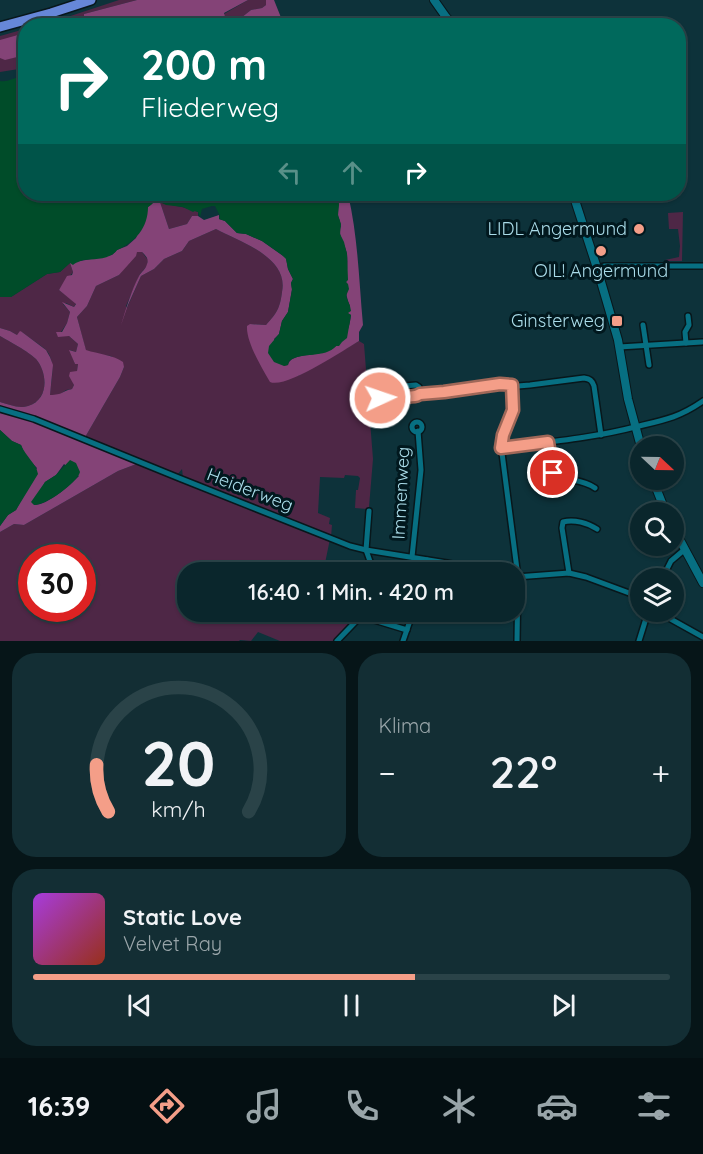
<!DOCTYPE html>
<html lang="de">
<meta charset="utf-8">
<style>
:root{--surface:#0a262c;--page:#132e34;--text:#f1f3f6;--muted:#99a5a9;--line:#2a4348;--accent:#f49e88}
body{margin:0;font-family:Quicksand,sans-serif;background:var(--page);color:var(--text);height:100vh;display:flex;flex-direction:column;font-size:22px;white-space:nowrap}
*{box-sizing:border-box;margin:0}
p{font-size:20px;color:var(--muted)}
.icon{flex:none;width:33px;height:33px;fill:none;stroke:currentColor;stroke-width:2;stroke-linecap:round;stroke-linejoin:round}
.map{position:relative;height:641px;overflow:hidden}
.panel{display:flex;flex-direction:column;gap:12px;padding:12px;background:#061518;flex:1}
.panel>*{flex:none}
.guide{position:absolute;left:18px;top:18px;width:668px;height:183px;border-radius:24px;box-shadow:0 2px 4px #0004,0 0 0 2px var(--line);background:#00695c;color:#fff;overflow:hidden}
.needle{width:39px;rotate:112deg}
.tools{position:absolute;left:630px;top:436px;display:grid;gap:12px}
.tools a{display:grid;place-items:center;width:54px;height:54px;border-radius:50%;background:var(--surface);box-shadow:0 2px 4px #0004,0 0 0 2px var(--line);font-size:30px}
.speed{position:absolute;left:18px;top:544px;display:flex;gap:12px;font-size:30px;font-weight:700;text-align:center}
.speed>*{display:grid;place-content:center;width:78px;height:78px;border-radius:50%;background:var(--surface);box-shadow:0 2px 4px #0004,0 0 0 2px var(--line);line-height:1}
.speed .limit{border:9px solid #d22;background:#fff;color:#111}
.pin{position:absolute;display:grid;place-items:center;width:51px;height:51px;color:#fff;margin:-26px;border:3px solid #fff;border-radius:50%;box-shadow:0 2px 6px #0007}
.me{position:absolute;width:66px;margin:-33px;rotate:87deg;stroke-linejoin:round;filter:drop-shadow(0 0 4px #0008)}
.turn{display:flex;align-items:center;gap:21px;height:126px;padding:0 24px;font-size:27px}
.turn .icon{width:78px;height:78px;stroke-width:2.5}
.turn b{display:block;font-size:42px;line-height:51px}
.lanes{display:flex;align-items:center;height:57px;padding:0 24px;background:#0003;justify-content:center;gap:30px;direction:ltr}
.lanes .off{opacity:.35}
.big{font-size:45px;font-weight:600;line-height:1.1}
.panel .widget{flex:1;display:flex;flex-direction:column;justify-content:center;gap:9px;min-width:0;padding:0 21px;border-radius:24px;background:var(--page)}
.panel .dial{align-items:center;gap:0}
.dial svg{height:156px;overflow:visible;fill:none;stroke:var(--line);stroke-width:7;stroke-linecap:round;text-anchor:middle}
.dial text{fill:var(--text);stroke:none}
.song{display:flex;align-items:center;gap:18px}
.cover{width:72px;height:72px;border-radius:9px;background:linear-gradient(135deg,hsl(280 70% 55%),hsl(10 70% 35%))}
.played{height:6px;border-radius:3px;background:linear-gradient(90deg,var(--accent) 60%,var(--line) 60%)}
.keys{display:flex;justify-content:space-around;direction:ltr}
.heat{display:flex;justify-content:space-between;align-items:center;font-size:33px;direction:ltr}
.panel .tiles{flex:1;display:grid;gap:12px;grid-template-columns:1fr 1fr}
.widget:last-child{grid-column:span 2}
.trip{position:absolute;left:177px;top:562px;width:348px;height:60px;border-radius:24px;background:var(--surface);box-shadow:0 2px 4px #0004,0 0 0 2px var(--line);font-weight:600;line-height:60px;text-align:center}
.dock{display:flex;height:96px;justify-content:space-around;align-items:center;background:#040f12;color:var(--muted)}
.dock .icon{width:42px;height:42px}
.dock .current{color:var(--accent)}
.dock b{font-size:27px;color:var(--text)}
.map>svg:first-child{display:block}
</style>
<div class="map">
<svg width="703" height="641" viewBox="0 0 703 641">
<rect width="100%" height="100%" fill="#0d323a"/>
<!-- green -->
<g fill="#4e2746" fill-rule="evenodd">
<polygon points="119,0 137,0 84,14 84,25 40,26"/>
<polygon points="248,0 266,0 266,5 262,8 251,10 237,21 229,23 227,25 206,26 224,17 224,14"/>
<polygon points="25,29 25,68 0,72 0,36"/>
<path d="M 160,202 C 166,205 170,204 176,206 C 184,207 191,210 198,212 L 198,216 L 192,216 L 187,224 L 169,229 Z"/>
<polygon points="683,212 682,261 665,261 665,260 679,257 680,246 678,229 669,229 668,213"/>
<path d="M 216,229 C 240,242 289,257 282,292 C 280,308 277,313 266,325 L 250,324 L 298,376 L 359,341 L 364,344 L 373,459 L 369,507 L 367,509 L 355,508 L 356,490 L 358,490 L 360,478 L 358,476 L 345,475 L 344,478 L 320,477 L 318,513 L 330,518 L 329,524 L 332,525 L 331,537 L 183,477 L 182,469 L 177,475 L 84,439 L 120,377 L 124,367 L 111,356 L 100,355 L 86,351 L 77,317 L 87,306 L 96,286 L 119,275 L 136,252 L 142,252 L 148,260 L 147,266 L 140,274 L 126,306 L 127,308 L 141,276 L 154,269 L 164,259 L 182,251 L 189,241 Z"/>
<path d="M 70,263 L 73,272 L 59,290 L 76,303 L 74,307 L 66,303 L 63,304 L 70,312 L 67,323 L 61,332 L 57,332 L 69,336 L 78,344 L 76,352 L 70,350 L 75,364 L 78,364 L 77,372 L 70,372 L 74,385 L 72,389 L 66,390 L 59,395 L 50,395 C 51,380 57,361 45,349 C 38,343 29,338 22,332 L 17,335 L 10,331 L 0,328 L 0,297 L 11,297 L 47,274 L 60,272 Z"/>
<path d="M 0,336 C 9,341 29,352 36,359 C 48,373 49,400 28,406 C 19,409 8,404 0,402 Z"/>
<path d="M 139,463 L 330,539 L 324,568 L 326,571 L 336,573 L 325,573 L 319,569 L 313,569 L 312,573 L 188,573 L 188,612 L 341,612 L 354,621 L 336,641 L 280,641 L 258,632 L 251,641 L 240,640 L 239,641 L 0,641 L 0,532 L 14,524 L 24,525 L 118,471 ZM 32,558 L 82,558 L 82,609 L 32,609 Z"/>
</g>
<!-- forest -->
<g fill="#844377" fill-rule="evenodd">
<polygon points="137,0 248,0 224,13 225,17 206,25 84,25 84,14"/>
<polygon points="266,0 274,0 284,25 227,25 229,23 237,21 251,10 262,8 266,5"/>
<polygon points="25,33 25,55 5,60 0,58 0,40"/>
<path d="M 156,194 L 159,194 L 160,202 L 169,229 L 187,224 L 192,216 L 198,216 L 204,220 L 219,215 L 219,219 L 225,221 L 237,233 L 246,234 L 262,241 L 286,258 L 288,269 L 293,279 L 291,283 L 292,289 L 288,312 L 282,321 L 279,334 L 274,339 L 284,366 L 288,365 C 294,345 345,370 351,315 L 347,313 L 350,306 C 342,290 349,272 347,254 C 346,247 340,238 340,232 C 340,224 342,230 340,222 C 339,216 338,219 338,213 C 338,206 339,200 338,194 L 348,194 C 358,237 359,281 363,325 L 359,332 L 359,341 C 342,351 286,389 270,382 C 262,368 246,342 247,326 L 250,324 L 266,325 C 277,313 280,308 282,292 C 289,257 240,242 216,229 L 189,241 L 182,251 L 164,259 L 154,269 L 141,276 L 128,305 L 121,325 C 126,309 131,291 139,276 C 141,272 146,269 147,264 C 149,259 146,256 142,252 L 137,252 L 136,256 L 119,275 L 96,286 L 87,306 L 77,317 L 86,350 C 98,354 114,355 123,362 L 124,367 L 120,377 L 84,439 L 0,408 L 0,402 C 8,404 19,409 28,406 C 49,400 48,373 36,359 C 29,352 9,341 0,336 L 0,328 L 10,331 L 17,335 L 20,331 L 22,332 L 46,350 L 50,357 L 53,365 L 50,395 C 63,395 62,391 72,389 L 74,385 L 69,376 L 70,372 L 77,371 L 78,364 L 75,364 L 69,350 L 76,352 L 78,344 L 69,336 L 58,337 L 56,332 L 62,332 L 67,323 L 70,312 L 62,302 L 74,307 L 76,304 L 59,290 L 67,276 L 72,275 L 73,272 L 70,263 L 112,255 L 117,250 L 127,246 L 136,238 L 148,207 L 155,200 Z"/>
<path d="M 0,410 L 33,420 L 139,463 L 118,471 L 24,525 L 14,524 L 0,532 L 0,526 L 8,515 L 16,510 L 37,468 L 25,455 L 21,445 L 12,441 L 0,430 ZM 64,464 L 79,476 C 69,486 48,505 34,505 L 45,482 L 56,475 Z"/>
</g>
<!-- water -->
<g fill="#004c29">
<path d="M 25,75 L 26,194 L 156,194 C 155,200 154,204 148,207 C 148,228 135,242 117,250 C 110,260 94,259 83,260 C 80,261 75,263 73,265 L 70,263 L 60,272 L 47,274 L 11,297 L 0,297 L 0,81 C 8,83 17,76 25,75 Z"/>
<path d="M 159,194 L 338,194 L 339,205 L 338,215 L 341,224 L 340,234 L 344,242 L 347,254 L 348,280 L 346,282 L 348,284 L 349,289 L 346,296 L 350,306 L 351,311 L 348,313 L 351,315 L 347,338 L 342,342 L 339,346 L 336,346 C 325,359 302,351 289,361 L 288,365 L 284,366 L 274,362 L 268,353 L 269,346 L 279,334 L 282,321 L 288,312 L 292,290 L 291,283 L 293,279 L 288,269 L 286,259 L 282,255 L 262,241 L 246,234 L 237,233 L 225,221 L 219,219 L 220,216 L 215,206 L 212,206 L 202,209 L 200,217 L 198,212 L 195,211 L 193,212 L 183,207 L 166,205 L 160,202 Z"/>
<path d="M 0,430 L 12,441 L 21,445 C 26,457 36,463 38,474 L 16,510 L 8,515 L 0,526 Z"/>
<path d="M 70,460 L 76,463 L 80,472 C 77,483 46,505 34,505 L 31,502 L 45,482 L 56,475 Z"/>
</g>
<g fill="none" stroke-linecap="round" stroke-linejoin="round">
<!-- minor casing -->
<g stroke="#08171b" stroke-width="8">
<g id="minor">
<polyline points="597,268 605,266 703,266"/>
<polyline points="643,325 649,365"/>
<polyline points="686,343 685,332 689,325 688,316"/>
<polyline points="619,347 702,342"/>
<polyline points="512,385 513,410 503,435 502,453 518,577 517,641"/>
<polyline points="403,395 402,389 404,386 416,385 419,387 420,394"/>
<path d="M 380,398 L 403,395 C 407,397 416,397 420,394 L 444,392 L 499,384 L 518,386 L 530,385 L 584,378 C 590,379 592,380 594,386 L 601,435"/>
<polyline points="0,409 34,419 179,478 350,546 366,550 447,563 496,573"/>
<circle cx="417" cy="427" r="5"/>
<path d="M 548,442 L 551,468 L 554,475 C 567,481 583,479 595,488"/>
<path d="M 501,448 C 548,442 594,438 639,426 C 665,420 680,417 703,401"/>
<polyline points="412,557 421,470 418,431"/>
<polyline points="369,573 371,564 366,550 369,511"/>
<polyline points="425,573 427,560"/>
<path d="M 569,573 L 562,528 L 563,522 C 574,519 588,523 597,529"/>
<polyline points="516,577 569,573 586,577 640,597"/>
<polyline points="662,579 671,561 684,550"/>
<polyline points="436,612 438,616 441,617 445,616 447,612"/>
<polyline points="658,612 703,637"/>
<polyline points="337,641 361,616 407,630"/>
<polyline points="403,641 413,612"/>
<polyline points="639,641 648,612"/>
</g>
</g>
<!-- secondary casing -->
<g stroke="#08171b" stroke-width="10">
<g id="secondary">
<polyline points="434,0 446,17 454,26"/>
<polyline points="573,194 597,268 618,340 628,399 641,447"/>
<polyline points="653,480 666,513"/>
<polyline points="674,529 703,583"/>
</g>
</g>
<!-- trunk casing -->
<g stroke="#08171b" stroke-width="12">
<polyline id="trunk" points="0,27 51,13 91,0"/>
</g>
<!-- minor -->
<use href="#minor" stroke="#076f82" stroke-width="5"/>
<!-- secondary -->
<use href="#secondary" stroke="#076f82" stroke-width="8"/>
<!-- trunk -->
<use href="#trunk" stroke="#6687d8" stroke-width="9"/>
</g>
<g fill="none" stroke-linecap="round" stroke-linejoin="round">
<!-- route casing -->
<g stroke="#9f6758" stroke-width="15">
<path id="route" d="M 380,398 L 403,395 C 407,397 416,397 420,394 L 444,392 L 500,384 L 512,385 L 513,410 L 503,435 L 501,448 L 548,442 L 553,473"/>
</g>
<!-- route -->
<use href="#route" stroke="#f49e88" stroke-width="10"/>
</g>
<!-- markers -->
<g fill="#f49e88" stroke="#01181e" stroke-width="2">
<circle cx="639" cy="229" r="6"/>
<circle cx="601" cy="251" r="6"/>
<rect x="611" y="315" width="12" height="12" rx="3"/>
</g>
<g text-anchor="middle" stroke-width="6" stroke-linejoin="round" paint-order="stroke">
<!-- poi labels -->
<g font-size="18" fill="#aadce9" stroke="#01181e" text-anchor="end">
<text x="627" y="235">LIDL Angermund</text>
<text x="601" y="277" text-anchor="middle">OIL! Angermund</text>
<text x="605" y="327">Ginsterweg</text>
</g>
<!-- street labels -->
<g font-size="18" fill="#aadce9" stroke="#01181e">
<text transform="translate(250 490) rotate(21)" y="6">Heiderweg</text>
<text transform="translate(401 493) rotate(-87)" y="6">Immenweg</text>
</g>
</g>
</svg>
<div class="tools">
<a><svg class="needle" viewBox="-14 -14 28 28"><path d="M0-13l5 13h-10z" fill="#e53935"/><path d="M0 13l5-13h-10z" fill="#99a5a9"/></svg></a>
<a><svg class="icon" aria-label="search" viewBox="0 0 24 24"><circle cx="10" cy="10" r="6"/><path d="M15 15l6 6"/></svg></a>
<a><svg class="icon" aria-label="layers" viewBox="0 0 24 24"><path d="M12 4l9 5-9 5-9-5zM3 14l9 5 9-5"/></svg></a>
</div>
<div class="speed"><div class="limit">30</div></div>
<div class="pin" style="left:553px;top:473px;background:#d93025"><svg class="icon" aria-label="arrive" viewBox="0 0 24 24"><path d="M6 21V4h12l-3 4 3 4H6"/></svg></div>
<svg class="me" style="left:380px;top:398px" viewBox="-20 -20 40 40"><circle r="17" fill="#f49e88" stroke="#fff" stroke-width="3"/><path d="M0-11L8 9 0 5-8 9z" fill="#fff"/></svg>
<div class="trip">16:40 · 1 Min. · 420 m</div>
<div class="guide">
<div class="turn"><svg class="icon" aria-label="right" viewBox="0 0 24 24"><path d="M7 20v-9h11M14 6l5 5-5 5"/></svg><div><b>200 m</b>Fliederweg</div></div>
<div class="lanes"><svg class="icon off" aria-label="left" viewBox="0 0 24 24"><path d="M17 20v-9H6M10 6l-5 5 5 5"/></svg><svg class="icon off" aria-label="ahead" viewBox="0 0 24 24"><path d="M12 20V5M6 11l6-6 6 6"/></svg><svg class="icon" aria-label="right" viewBox="0 0 24 24"><path d="M7 20v-9h11M14 6l5 5-5 5"/></svg></div>
</div>
</div>
<section class="panel">
<div class="tiles">
<div class="widget dial"><svg viewBox="0 0 100 80">
<path d="M14 69A42 42 0 1 1 86 69"/>
<path d="M14 69A42 42 0 0 1 8 45" stroke="#f49e88"/>
<text x="50" y="56" font-size="32" font-weight="700">20</text>
<text x="50" y="72" font-size="11">km/h</text>
</svg></div>
<div class="widget"><p>Klima</p>
<div class="heat"><a>−</a><b class="big">22°</b><a>+</a></div>
</div>
<div class="widget">
<div class="song"><i class="cover"></i><div><b>Static Love</b><p>Velvet Ray</p></div></div>
<div class="played"></div>
<div class="keys"><svg class="icon" aria-label="previous" viewBox="0 0 24 24"><path d="M18 5L8 12l10 7zM5 5v14"/></svg><svg class="icon" aria-label="pause" viewBox="0 0 24 24"><path d="M8 5v14M16 5v14"/></svg><svg class="icon" aria-label="next" viewBox="0 0 24 24"><path d="M6 5l10 7-10 7zM19 5v14"/></svg></div>
</div>
</div>
</section>
<nav class="dock">
<b>16:39</b>
<svg class="icon current" aria-label="directions" viewBox="0 0 24 24"><path d="M12 3l9 9-9 9-9-9zM9 14v-3h6M13 9l2 2-2 2"/></svg>
<svg class="icon" aria-label="music" viewBox="0 0 24 24"><path d="M9 18V5l10-2v13"/><circle cx="6" cy="18" r="3"/><circle cx="16" cy="16" r="3"/></svg>
<svg class="icon" aria-label="phone" viewBox="0 0 24 24"><path d="M5 4h4l2 5-3 2q2 4 5 5l2-3 5 2v4C11 20 4 13 5 4z"/></svg>
<svg class="icon" aria-label="climate" viewBox="0 0 24 24"><path d="M12 3v18M4 7l16 10M4 17L20 7"/></svg>
<svg class="icon" aria-label="car" viewBox="0 0 24 24"><path d="M5 17H2v-5l4-1 3-4h7l3 4 3 1v5h-3M9 17h6M6 11h13"/><circle cx="7" cy="17" r="2"/><circle cx="17" cy="17" r="2"/></svg>
<svg class="icon" aria-label="filters" viewBox="0 0 24 24"><path d="M4 7h16M4 17h16"/><circle cx="9" cy="7" r="2"/><circle cx="15" cy="17" r="2"/></svg>
</nav>
